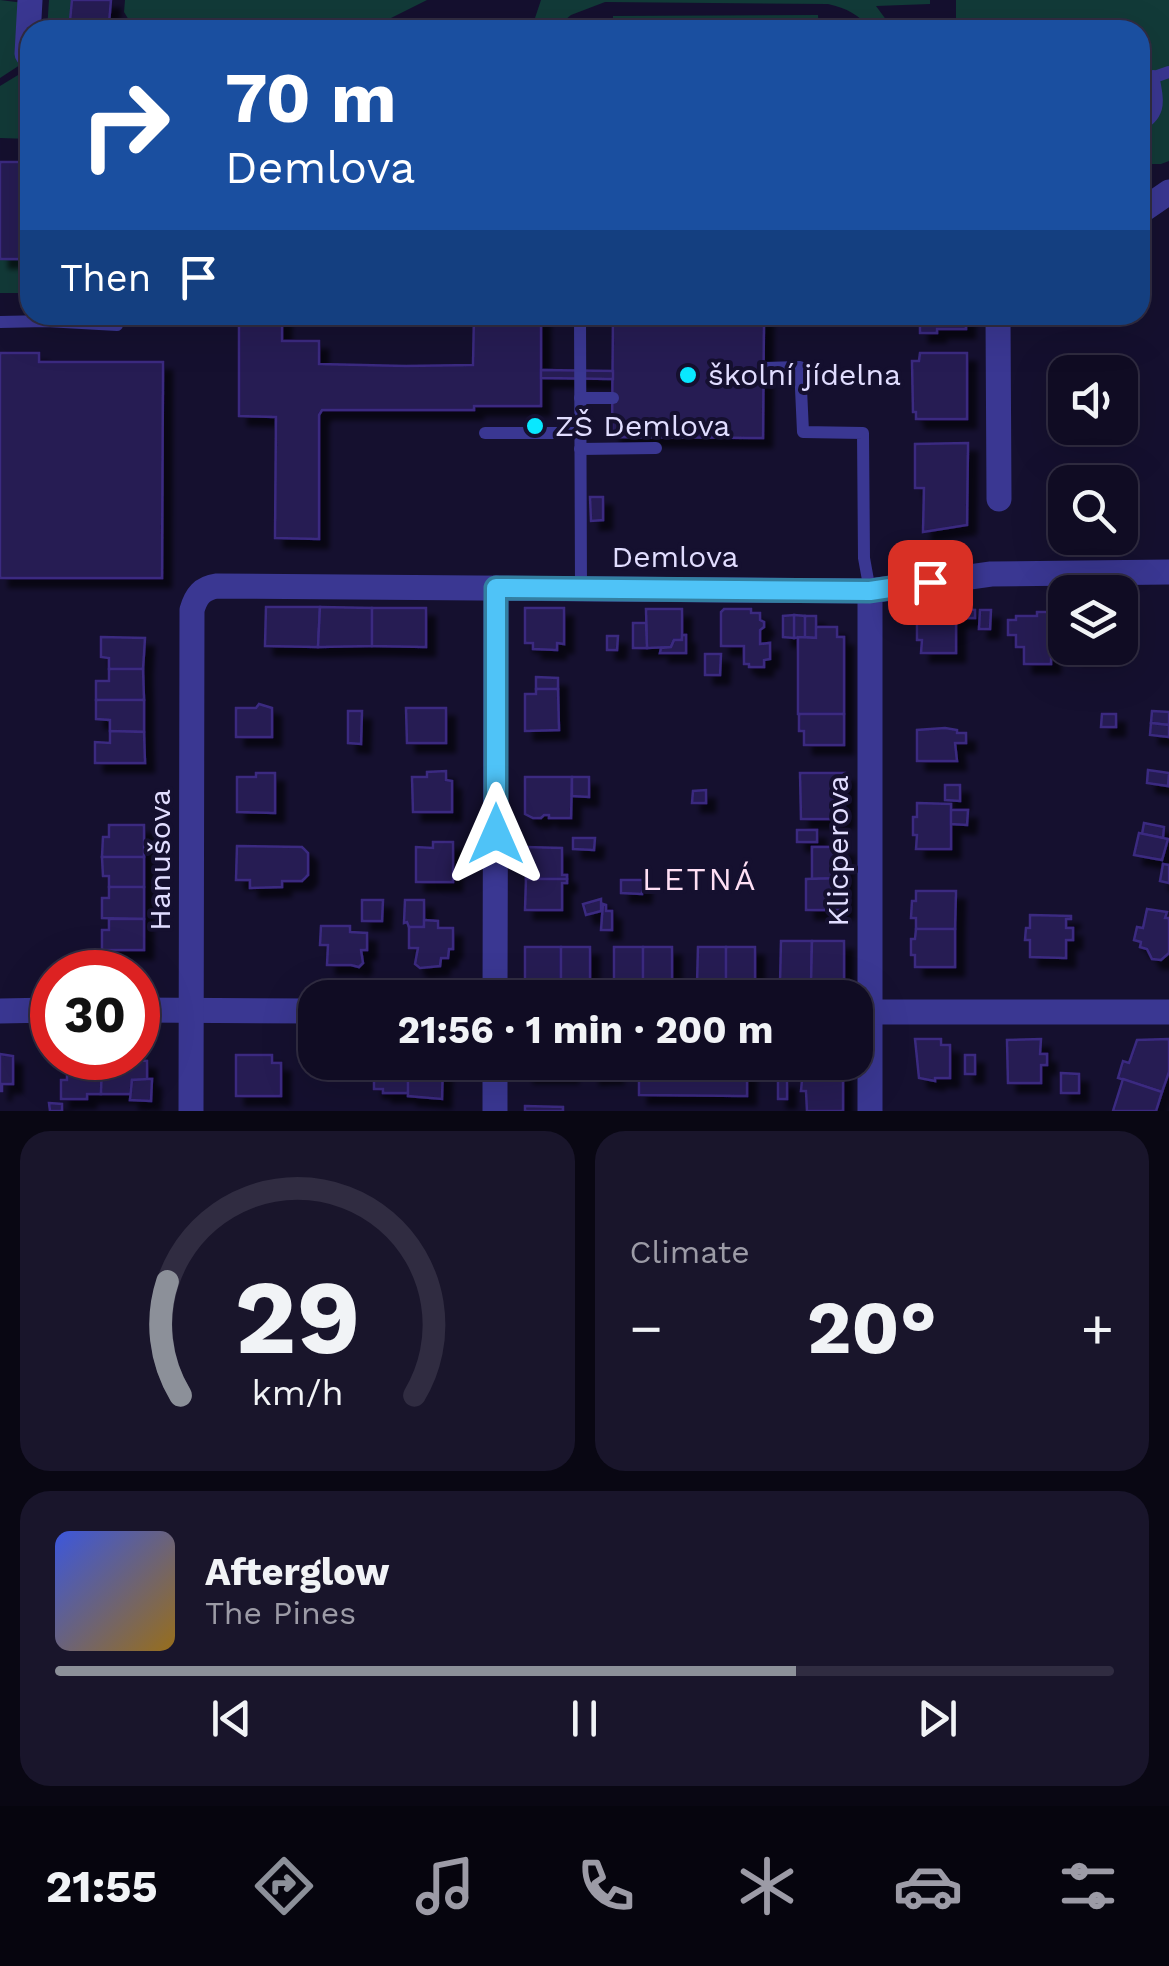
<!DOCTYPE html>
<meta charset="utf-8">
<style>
:root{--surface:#100c23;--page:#19152b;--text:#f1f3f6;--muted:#9c9ba6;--line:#302c41;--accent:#8c9099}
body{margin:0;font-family:"Work Sans",sans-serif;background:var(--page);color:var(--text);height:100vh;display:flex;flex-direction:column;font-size:38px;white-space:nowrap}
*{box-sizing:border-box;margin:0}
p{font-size:32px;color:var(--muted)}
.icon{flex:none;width:55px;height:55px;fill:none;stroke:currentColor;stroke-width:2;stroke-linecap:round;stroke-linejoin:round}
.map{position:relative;height:1111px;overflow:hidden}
.panel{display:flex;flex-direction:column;gap:20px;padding:20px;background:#090713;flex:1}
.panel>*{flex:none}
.hud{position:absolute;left:20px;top:20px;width:1130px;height:305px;border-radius:30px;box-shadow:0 10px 40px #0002,0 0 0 2px var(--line);background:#1a4fa0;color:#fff;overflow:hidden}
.controls{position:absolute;left:1048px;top:355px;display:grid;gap:20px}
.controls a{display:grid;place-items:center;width:90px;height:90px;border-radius:20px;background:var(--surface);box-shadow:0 10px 40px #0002,0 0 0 2px var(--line);font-size:50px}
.speed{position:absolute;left:30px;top:950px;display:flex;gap:20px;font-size:50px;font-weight:700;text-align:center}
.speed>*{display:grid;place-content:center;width:130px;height:130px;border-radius:50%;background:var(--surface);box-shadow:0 10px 40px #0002,0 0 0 2px var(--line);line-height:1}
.speed .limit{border:15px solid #d22;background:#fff;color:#111}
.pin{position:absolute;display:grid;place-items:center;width:85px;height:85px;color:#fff;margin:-42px;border-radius:20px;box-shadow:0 5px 15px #0006}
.me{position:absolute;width:110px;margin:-55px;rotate:0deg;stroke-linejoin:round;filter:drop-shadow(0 0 8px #0008)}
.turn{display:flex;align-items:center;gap:35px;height:210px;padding:0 40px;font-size:45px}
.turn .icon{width:130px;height:130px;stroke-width:2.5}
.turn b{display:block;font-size:70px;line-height:85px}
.then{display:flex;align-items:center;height:95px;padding:0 40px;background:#0003;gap:20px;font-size:38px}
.big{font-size:75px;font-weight:700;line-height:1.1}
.panel .tile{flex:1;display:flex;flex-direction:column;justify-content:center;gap:15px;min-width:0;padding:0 35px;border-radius:30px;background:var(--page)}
.panel .dial{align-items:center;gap:0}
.dial svg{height:260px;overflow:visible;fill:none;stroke:var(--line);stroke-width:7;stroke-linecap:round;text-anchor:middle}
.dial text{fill:var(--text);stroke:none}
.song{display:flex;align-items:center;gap:30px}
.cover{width:120px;height:120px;border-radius:15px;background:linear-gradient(135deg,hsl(230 70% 55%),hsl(40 70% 35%))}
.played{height:10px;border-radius:5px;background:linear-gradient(90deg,var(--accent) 70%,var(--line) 70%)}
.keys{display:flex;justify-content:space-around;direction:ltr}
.heat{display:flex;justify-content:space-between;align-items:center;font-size:55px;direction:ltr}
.panel .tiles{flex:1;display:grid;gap:20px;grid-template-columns:1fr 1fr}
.tile:last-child{grid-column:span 2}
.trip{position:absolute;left:298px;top:980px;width:575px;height:100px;border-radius:30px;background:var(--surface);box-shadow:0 10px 40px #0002,0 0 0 2px var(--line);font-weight:700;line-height:100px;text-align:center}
.menu{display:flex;height:160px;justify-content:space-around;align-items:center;background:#06050e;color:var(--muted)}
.menu .icon{width:70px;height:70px}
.menu .active{color:var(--accent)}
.menu b{font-size:45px;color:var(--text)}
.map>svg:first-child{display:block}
</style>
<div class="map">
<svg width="1169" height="1111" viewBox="0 0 1169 1111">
<defs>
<filter id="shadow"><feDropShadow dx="9" dy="9" stdDeviation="2.5" flood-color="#0009"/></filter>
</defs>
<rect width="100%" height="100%" fill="#15102f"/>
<!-- green -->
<g fill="#123a38">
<polygon points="0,0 24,3 23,63 0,78"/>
<polygon points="49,0 72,0 71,21 77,21 76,30 47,30"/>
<polygon points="125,0 427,0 367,30 135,30 124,12"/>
<path d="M 541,0 L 930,0 L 930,4 L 876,6 L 887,21 L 949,21 L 949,30 L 872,30 C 859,15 847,8 828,4 L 605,2 L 571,15 L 553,30 L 531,30 Z"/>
<polygon points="956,0 1169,0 1169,161 1161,164 1140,164 1140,30 956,30"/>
<polygon points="818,15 819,30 613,30 613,16"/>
<polygon points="23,72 30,72 30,139 0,138 0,86"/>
<polygon points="30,152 30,293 0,293 0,259"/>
</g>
<!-- building -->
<g fill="#251a52" stroke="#3a2a80" stroke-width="2.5" filter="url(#shadow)">
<polygon points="72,0 111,0 109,23 70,21"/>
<polygon points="77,21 116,23 115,30 76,30"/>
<polygon points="0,162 26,162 24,259 0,259"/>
<polygon points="239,315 282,315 282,341 319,341 319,364 405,366 473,365 474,315 541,315 541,406 474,406 474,410 322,410 319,415 319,539 275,538 276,417 239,416"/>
<polygon points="613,315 764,315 763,438 612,437"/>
<polygon points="920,315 966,315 966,329 937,329 937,333 920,333"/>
<polygon points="0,353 39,353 39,362 163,362 162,578 0,578"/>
<polygon points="920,353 967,353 967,419 916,419 916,412 913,412 912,361 919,361"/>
<polygon points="541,370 613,371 613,379 541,378"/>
<polygon points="968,443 967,525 923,532 924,488 915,488 915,444"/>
<polygon points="590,497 603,497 603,520 591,521"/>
<polygon points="266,607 320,607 318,647 265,646"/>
<polygon points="320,607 372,608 372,646 318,647"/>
<polygon points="372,608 426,608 426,647 372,646"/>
<polygon points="525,608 564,608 564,644 557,643 557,650 533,649 533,643 525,643"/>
<polygon points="646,609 682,609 682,640 674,640 671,647 647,648"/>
<polygon points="724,609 751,609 751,613 760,613 760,620 764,622 764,627 760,630 760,644 770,643 770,659 764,660 764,667 749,667 749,664 744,664 744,646 721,646 721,612"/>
<polygon points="922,609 956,609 956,653 921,653 922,640 917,640 917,622 922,622"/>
<polygon points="956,609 975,610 975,618 956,618"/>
<polygon points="980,610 991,610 990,629 979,629"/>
<polygon points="1037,612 1051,612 1051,664 1024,664 1024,647 1016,647 1016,635 1008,635 1008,620 1016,620 1016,616 1037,616"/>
<polygon points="794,615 805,616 805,637 794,638"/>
<polygon points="794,615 794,638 783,637 783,616"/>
<polygon points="805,616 816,616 816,638 805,637"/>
<polygon points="633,623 646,623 647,648 633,648"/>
<polygon points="816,627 837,627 837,637 844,637 844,714 798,714 798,637 816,638"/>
<polygon points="682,635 686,635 686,653 660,653 661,648 671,647 674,640 682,640"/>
<polygon points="607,636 618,636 617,650 607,650"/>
<polygon points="101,637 145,638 143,669 109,669 109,658 101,657"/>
<rect x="1074" y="648" width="39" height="7"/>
<polygon points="705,654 721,654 720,675 705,675"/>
<polygon points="109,669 143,669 144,700 96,700 96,681 109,681"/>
<polygon points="536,677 558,678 558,689 536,689"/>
<polygon points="536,689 558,689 559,730 525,731 525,694 536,694"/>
<polygon points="96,700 144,700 144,732 110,731 110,720 96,719"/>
<polygon points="259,704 272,708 272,737 236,737 236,708 256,708"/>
<polygon points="406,708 446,708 446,743 407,743"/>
<polygon points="348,711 362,711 361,744 348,743"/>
<polygon points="1152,711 1169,712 1169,725 1151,723"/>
<polygon points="799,714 844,714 844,745 804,745 804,731 799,731"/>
<polygon points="1102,714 1116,714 1116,727 1101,727"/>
<polygon points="1151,723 1169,725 1169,737 1150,735"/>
<polygon points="945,728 957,730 957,733 966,733 966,743 955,743 957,761 917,761 917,730"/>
<polygon points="110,731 144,732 145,763 95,763 95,742 110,743"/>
<polygon points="1148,770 1169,773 1168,786 1147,783"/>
<polygon points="446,771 446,780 452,781 452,812 413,812 412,777 427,777 427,772"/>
<polygon points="256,773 275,773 275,813 237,812 237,777 256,777"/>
<polygon points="800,773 845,773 844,819 801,819"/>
<polygon points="525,777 572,777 571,818 549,818 549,815 544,815 541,818 533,818 525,814"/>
<polygon points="572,777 589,777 589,797 572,796"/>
<polygon points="945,785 960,785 960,801 945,800"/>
<polygon points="706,790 706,803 692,803 693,791"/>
<polygon points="917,803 951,804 951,849 916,849 917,835 913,835 913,817 917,817"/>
<polygon points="951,810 968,810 967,825 951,824"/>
<polygon points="1144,823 1164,827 1163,838 1142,834"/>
<polygon points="109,825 144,825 144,857 102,857 103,837 109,837"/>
<rect x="797" y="830" width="20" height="12"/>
<polygon points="1139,833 1168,839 1162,860 1134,855"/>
<polygon points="573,838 595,838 594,850 573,849"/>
<polygon points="433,842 453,842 453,882 416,882 416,847 433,848"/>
<polygon points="237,846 302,847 308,853 308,875 302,881 282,881 282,887 250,888 250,880 236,880"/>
<polygon points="525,847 562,848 562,875 567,875 567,879 526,879"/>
<polygon points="812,847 845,847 844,878 812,879"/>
<polygon points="102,857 144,857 144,887 109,887 109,876 103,876"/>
<polygon points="1163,864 1169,865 1169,883 1160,881"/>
<polygon points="844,878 844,910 806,910 806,879"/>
<polygon points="526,879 567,879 567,883 562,883 562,910 525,910"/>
<polygon points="621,880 643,880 642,894 621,893"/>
<polygon points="109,887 144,887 144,919 102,918 102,898 109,898"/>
<polygon points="916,891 956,891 955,929 916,929 916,918 911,918 912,901 916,901"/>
<polygon points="601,899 601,911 586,915 583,904"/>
<polygon points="362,900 383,900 382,921 362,921"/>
<polygon points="405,900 424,900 424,927 409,927 407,922 404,923"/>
<polygon points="603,904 606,905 606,911 612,911 612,930 601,930"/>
<polygon points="1147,909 1167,912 1165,918 1169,918 1169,953 1161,960 1152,959 1147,949 1140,947 1141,942 1134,940 1137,927 1143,928"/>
<polygon points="1030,915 1071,916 1071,919 1066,919 1066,928 1073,928 1073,940 1066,940 1066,958 1030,957 1030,940 1025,940 1026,928 1030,928"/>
<polygon points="109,919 144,919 144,950 102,950 102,930 109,930"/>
<polygon points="424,920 438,921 438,928 453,928 453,949 449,949 448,958 441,958 440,966 420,968 415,964 418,948 409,948 409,927 424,927"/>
<polygon points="321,926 350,926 350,932 367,933 367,950 361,950 363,963 359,967 351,965 327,965 328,945 320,945"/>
<polygon points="916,929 955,929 955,967 915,967 915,955 911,955 911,939 915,939"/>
<polygon points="781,941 812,941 811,984 780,984"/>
<polygon points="812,941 844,941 844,984 811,984"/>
<polygon points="525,947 561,947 561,983 525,984"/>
<polygon points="561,947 590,947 590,984 561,983"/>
<polygon points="614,947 643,947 643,983 614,984"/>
<polygon points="643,947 672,947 672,984 643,983"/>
<polygon points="698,947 726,947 726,984 697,984"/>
<rect x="726" y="947" width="29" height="37"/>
<polygon points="915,1039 941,1039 941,1045 950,1045 950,1078 935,1078 935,1081 919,1078"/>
<polygon points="1041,1039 1040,1054 1047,1054 1047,1065 1041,1065 1041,1083 1008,1083 1007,1040"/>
<polygon points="1169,1039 1169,1072 1162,1092 1118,1078 1123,1061 1129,1063 1137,1040"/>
<polygon points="0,1054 13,1056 13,1084 2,1084 2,1091 0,1091"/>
<polygon points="236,1055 272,1055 272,1063 281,1063 281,1096 236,1096"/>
<rect x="965" y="1055" width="10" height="19"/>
<polygon points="67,1058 102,1058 101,1094 87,1094 87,1099 61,1099 61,1080 67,1080"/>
<polygon points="102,1058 136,1058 136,1060 147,1061 147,1080 132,1080 132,1094 101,1094"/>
<polygon points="374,1062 408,1062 408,1093 383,1093 383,1089 374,1089"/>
<polygon points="408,1062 443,1062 442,1099 408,1096"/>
<rect x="525" y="1062" width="44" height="12"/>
<polygon points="591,1062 602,1062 602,1075 591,1076"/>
<rect x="602" y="1062" width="12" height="13"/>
<polygon points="639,1062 747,1062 747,1096 639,1095"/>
<rect x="803" y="1062" width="40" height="18"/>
<polygon points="1061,1073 1079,1074 1079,1093 1061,1093"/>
<polygon points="148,1079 152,1079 151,1101 130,1100 132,1080"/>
<polygon points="1123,1079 1162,1092 1156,1111 1113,1111"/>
<rect x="778" y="1080" width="9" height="19"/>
<polygon points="802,1080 843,1080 843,1111 807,1111 806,1091 801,1091"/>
<polygon points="49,1103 62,1104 62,1111 50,1111"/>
<polygon points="525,1106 563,1107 563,1111 525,1111"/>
</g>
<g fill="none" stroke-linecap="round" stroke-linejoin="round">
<!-- lane -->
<g stroke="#3a3792" stroke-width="12">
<polyline points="1140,82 1169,72"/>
<path d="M 1140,125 C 1162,115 1158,97 1153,76"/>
<polyline points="580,315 581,589"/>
<polyline points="0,322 46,321 117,325"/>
<polyline points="763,368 800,367 803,432 863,433 864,558 870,591"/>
<polyline points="580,398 613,398"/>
<polyline points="485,433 580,433"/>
<polyline points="580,449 656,448"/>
</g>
<!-- street -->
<g stroke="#3a3792" stroke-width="25">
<polyline points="27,54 30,0"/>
<polyline points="1140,212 1169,192"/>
<polyline points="998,315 999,499"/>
<polyline points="870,591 870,1111"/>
<polyline points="495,998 496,588"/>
<polyline points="138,1010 315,1011"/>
<polyline points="0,1011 52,1010"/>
<polyline points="855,1012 1169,1012"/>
<path d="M 191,1111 L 192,610 C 196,596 202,588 217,586 L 870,591 L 991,574 L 1169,572"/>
<polyline points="495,1111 495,1062"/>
</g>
</g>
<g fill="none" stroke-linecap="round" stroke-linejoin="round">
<!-- route casing -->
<g stroke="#337fa1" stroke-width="25">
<polyline id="route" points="496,834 496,588 870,591 930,582"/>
</g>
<!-- route -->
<use href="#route" stroke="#4fc3f7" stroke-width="18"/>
</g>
<!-- markers -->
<g fill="#09e8ff" stroke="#15102f" stroke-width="4">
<circle cx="688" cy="375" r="10"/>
<circle cx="535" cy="426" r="10"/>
</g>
<g text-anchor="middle" stroke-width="8" stroke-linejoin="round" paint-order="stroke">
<!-- poi labels -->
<g font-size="30" fill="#e1ddff" stroke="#15102f" text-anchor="start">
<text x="708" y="385">školní jídelna</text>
<text x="555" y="436">ZŠ Demlova</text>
</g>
<!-- street labels -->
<g font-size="30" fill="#e1ddff" stroke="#15102f">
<text x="675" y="567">Demlova</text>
<text transform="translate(838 851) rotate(-90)" y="10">Klicperova</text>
<text transform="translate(160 860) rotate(-90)" y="10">Hanušova</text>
</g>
<!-- neighbourhood labels -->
<g font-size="32" letter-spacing="2.5" fill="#ffdff4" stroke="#15102f">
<text x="700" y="890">LETNÁ</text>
</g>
</g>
</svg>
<div class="controls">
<a><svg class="icon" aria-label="sound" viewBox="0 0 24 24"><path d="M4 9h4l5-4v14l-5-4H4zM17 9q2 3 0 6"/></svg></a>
<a><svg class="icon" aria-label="search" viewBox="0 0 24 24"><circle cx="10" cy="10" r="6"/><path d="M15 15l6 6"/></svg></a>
<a><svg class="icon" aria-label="layers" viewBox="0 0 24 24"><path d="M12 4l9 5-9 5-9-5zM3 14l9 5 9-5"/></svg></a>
</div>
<div class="speed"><div class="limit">30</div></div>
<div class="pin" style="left:930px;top:582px;background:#d93025"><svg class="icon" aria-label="arrive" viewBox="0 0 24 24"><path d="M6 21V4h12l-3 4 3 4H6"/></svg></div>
<svg class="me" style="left:496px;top:834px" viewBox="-20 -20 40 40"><path d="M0-17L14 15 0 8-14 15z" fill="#4fc3f7" stroke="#fff" stroke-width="4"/></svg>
<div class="trip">21:56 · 1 min · 200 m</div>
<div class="hud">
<div class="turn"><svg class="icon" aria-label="right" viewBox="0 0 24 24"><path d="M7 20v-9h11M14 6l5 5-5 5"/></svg><div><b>70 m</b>Demlova</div></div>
<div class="then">Then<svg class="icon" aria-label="arrive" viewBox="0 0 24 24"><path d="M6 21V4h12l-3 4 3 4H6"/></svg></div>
</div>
</div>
<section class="panel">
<div class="tiles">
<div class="tile dial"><svg viewBox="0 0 100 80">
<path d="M14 69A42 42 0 1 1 86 69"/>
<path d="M14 69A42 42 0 0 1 10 34" stroke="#8c9099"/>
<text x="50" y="56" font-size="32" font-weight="700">29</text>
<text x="50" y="72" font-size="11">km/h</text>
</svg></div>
<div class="tile"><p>Climate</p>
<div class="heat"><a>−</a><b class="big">20°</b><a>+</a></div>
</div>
<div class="tile">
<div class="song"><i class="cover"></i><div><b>Afterglow</b><p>The Pines</p></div></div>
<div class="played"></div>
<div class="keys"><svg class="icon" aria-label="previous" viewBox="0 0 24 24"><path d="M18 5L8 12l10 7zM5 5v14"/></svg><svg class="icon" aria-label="pause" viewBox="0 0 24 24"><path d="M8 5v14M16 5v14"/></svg><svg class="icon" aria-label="next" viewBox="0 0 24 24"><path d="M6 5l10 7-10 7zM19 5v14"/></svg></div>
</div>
</div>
</section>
<nav class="menu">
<b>21:55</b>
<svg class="icon active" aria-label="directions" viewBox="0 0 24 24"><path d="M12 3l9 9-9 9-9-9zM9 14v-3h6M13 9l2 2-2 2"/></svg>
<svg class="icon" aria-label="music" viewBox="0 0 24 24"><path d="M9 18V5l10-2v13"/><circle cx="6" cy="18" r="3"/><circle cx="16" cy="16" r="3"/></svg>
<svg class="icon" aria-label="phone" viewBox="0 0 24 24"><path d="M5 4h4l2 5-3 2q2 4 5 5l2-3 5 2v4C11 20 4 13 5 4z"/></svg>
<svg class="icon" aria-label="climate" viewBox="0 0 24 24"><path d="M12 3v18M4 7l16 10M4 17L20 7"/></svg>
<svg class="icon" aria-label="car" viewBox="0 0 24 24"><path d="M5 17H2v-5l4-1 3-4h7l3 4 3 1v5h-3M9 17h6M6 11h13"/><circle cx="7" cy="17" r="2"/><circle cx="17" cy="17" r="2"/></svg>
<svg class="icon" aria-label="filters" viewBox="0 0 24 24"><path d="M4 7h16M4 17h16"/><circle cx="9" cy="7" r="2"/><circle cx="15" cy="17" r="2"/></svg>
</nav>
